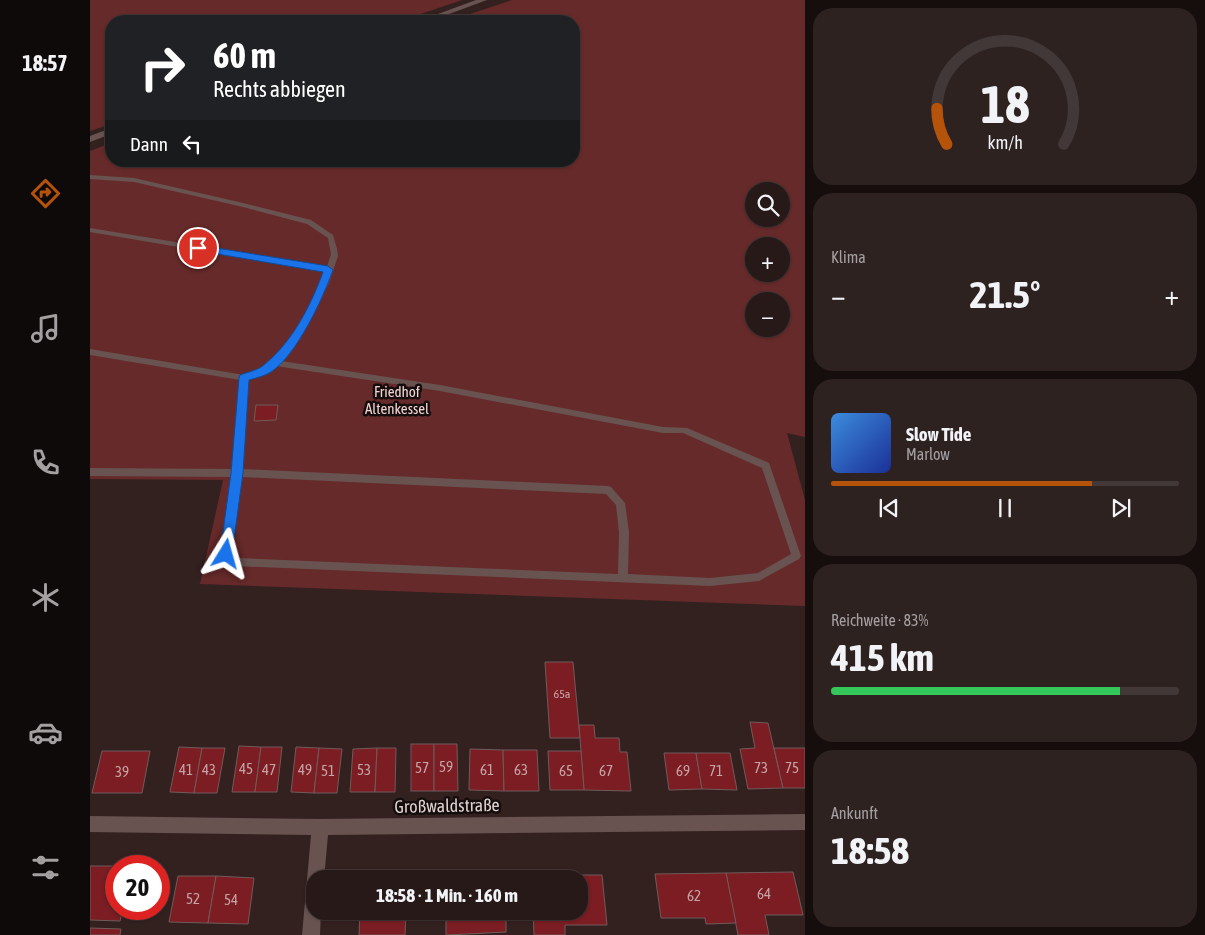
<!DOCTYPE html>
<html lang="de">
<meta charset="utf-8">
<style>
:root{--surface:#261918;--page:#2e2221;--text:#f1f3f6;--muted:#a4a0a2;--line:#423837;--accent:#b45309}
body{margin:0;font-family:"Asap Condensed",sans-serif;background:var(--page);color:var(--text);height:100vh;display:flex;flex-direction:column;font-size:19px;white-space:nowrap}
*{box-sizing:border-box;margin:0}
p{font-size:16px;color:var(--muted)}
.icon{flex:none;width:28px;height:28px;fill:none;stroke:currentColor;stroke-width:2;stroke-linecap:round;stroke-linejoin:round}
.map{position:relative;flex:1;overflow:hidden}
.side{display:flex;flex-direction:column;gap:8px;padding:8px;background:#150e0d;width:400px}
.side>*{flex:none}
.guide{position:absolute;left:15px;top:15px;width:475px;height:152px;border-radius:20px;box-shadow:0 1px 4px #0004,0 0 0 1px var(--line);background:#202124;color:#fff;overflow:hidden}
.controls{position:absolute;left:655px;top:182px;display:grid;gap:10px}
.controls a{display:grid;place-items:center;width:45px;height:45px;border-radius:50%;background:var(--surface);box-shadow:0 1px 4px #0004,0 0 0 1px var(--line);font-size:25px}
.speed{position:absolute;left:15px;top:855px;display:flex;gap:10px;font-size:25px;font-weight:700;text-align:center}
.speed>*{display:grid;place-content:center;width:65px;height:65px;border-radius:50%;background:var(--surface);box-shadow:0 1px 4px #0004,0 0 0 1px var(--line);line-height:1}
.speed .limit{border:8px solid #d22;background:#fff;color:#111}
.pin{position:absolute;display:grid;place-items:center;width:42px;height:42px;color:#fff;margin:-21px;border:2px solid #fff;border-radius:50%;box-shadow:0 1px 5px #0007}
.me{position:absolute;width:55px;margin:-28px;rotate:8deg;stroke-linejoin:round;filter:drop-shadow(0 0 4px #0008)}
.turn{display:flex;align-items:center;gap:18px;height:105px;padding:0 25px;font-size:22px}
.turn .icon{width:65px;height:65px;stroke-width:2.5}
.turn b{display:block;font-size:35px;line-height:42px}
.then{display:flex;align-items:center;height:48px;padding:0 25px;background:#0003;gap:10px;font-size:19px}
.big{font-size:38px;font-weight:700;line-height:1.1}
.side .card{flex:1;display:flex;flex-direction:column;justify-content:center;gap:8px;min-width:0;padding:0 18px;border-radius:20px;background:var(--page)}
.side .dial{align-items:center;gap:0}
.dial svg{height:130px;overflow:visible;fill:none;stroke:var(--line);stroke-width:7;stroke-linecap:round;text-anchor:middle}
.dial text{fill:var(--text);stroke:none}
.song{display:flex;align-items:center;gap:15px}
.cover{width:60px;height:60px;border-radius:8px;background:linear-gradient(135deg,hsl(210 70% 55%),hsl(230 70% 35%))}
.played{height:5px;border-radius:2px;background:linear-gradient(90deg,var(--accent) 75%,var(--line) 75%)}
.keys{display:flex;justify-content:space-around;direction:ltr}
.heat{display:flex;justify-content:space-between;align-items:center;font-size:28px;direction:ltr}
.charge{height:8px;border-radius:4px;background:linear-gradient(90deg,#34c759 83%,var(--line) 0)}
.trip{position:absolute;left:216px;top:870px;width:282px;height:50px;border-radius:20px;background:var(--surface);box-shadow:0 1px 4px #0004,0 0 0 1px var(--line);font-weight:700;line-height:50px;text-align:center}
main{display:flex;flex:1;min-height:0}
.menu{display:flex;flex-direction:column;width:90px;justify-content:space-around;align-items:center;background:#0f0a0a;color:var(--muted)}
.menu .icon{width:35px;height:35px}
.menu .on{color:var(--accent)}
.menu b{font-size:22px;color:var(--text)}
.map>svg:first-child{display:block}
</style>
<main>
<nav class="menu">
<b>18:57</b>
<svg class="icon on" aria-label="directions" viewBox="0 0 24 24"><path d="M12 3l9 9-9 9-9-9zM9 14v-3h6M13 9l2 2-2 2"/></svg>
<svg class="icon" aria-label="music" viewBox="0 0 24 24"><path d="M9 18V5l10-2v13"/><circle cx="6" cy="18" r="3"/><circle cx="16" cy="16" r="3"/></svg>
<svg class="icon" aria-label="phone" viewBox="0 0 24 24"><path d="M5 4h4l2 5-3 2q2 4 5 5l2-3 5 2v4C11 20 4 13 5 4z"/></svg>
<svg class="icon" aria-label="climate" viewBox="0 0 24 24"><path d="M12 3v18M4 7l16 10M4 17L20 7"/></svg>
<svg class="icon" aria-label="car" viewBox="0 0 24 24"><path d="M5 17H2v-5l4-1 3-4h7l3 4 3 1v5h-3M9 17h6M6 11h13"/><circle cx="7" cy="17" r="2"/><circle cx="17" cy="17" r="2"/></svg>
<svg class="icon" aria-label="filters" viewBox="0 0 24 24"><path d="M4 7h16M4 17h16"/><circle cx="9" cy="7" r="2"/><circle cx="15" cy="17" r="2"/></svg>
</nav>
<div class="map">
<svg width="715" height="935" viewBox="0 0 715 935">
<rect width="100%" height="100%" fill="#332120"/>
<!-- green -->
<g fill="#672a2a" fill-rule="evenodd">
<polygon points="0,0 372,0 310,21 21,21 21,124 0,131"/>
<path d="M 422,0 L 715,0 L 715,437 L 697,433 L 715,500 L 715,606 L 110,584 L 133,480 L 0,479 L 0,151 L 21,143 L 21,161 L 484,161 L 484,21 L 359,21 ZM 664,191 L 691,191 L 691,219 L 664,219 ZM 664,246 L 691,246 L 691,274 L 664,274 ZM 664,301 L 691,301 L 691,329 L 664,329 Z"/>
</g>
<!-- building -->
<g fill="#7b1d23" stroke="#715b5a">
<polygon points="166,405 188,405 186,420 164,421"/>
<polygon points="455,662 483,662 490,738 460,738"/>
<polygon points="660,722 678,723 693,788 658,789 650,749 665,748"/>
<polygon points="489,725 504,725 505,738 529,738 530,752 537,752 541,791 494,790"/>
<rect x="321" y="744" width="23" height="47"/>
<polygon points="344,744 367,744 368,791 344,791"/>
<polygon points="149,746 171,747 165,792 142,792"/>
<polygon points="89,747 112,748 104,793 80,792"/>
<polygon points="171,747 192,747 187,792 165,792"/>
<polygon points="206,747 229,748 224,793 201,792"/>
<polygon points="112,748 135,748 127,793 104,793"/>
<polygon points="229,748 252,749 247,793 224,793"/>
<polygon points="287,748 285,792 260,792 263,749"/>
<polygon points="287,748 306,748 305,792 285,792"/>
<polygon points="684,748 715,748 715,788 693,788"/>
<polygon points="380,749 413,750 414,791 379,790"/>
<polygon points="413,750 447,750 449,791 414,791"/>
<polygon points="12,751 60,751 52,793 2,793"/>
<polygon points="458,751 491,751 494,790 460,790"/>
<polygon points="574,753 606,753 612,789 579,790"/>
<polygon points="606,753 640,753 647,790 612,789"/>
<polygon points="0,866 41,866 26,866 26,909 33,909 30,921 0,920"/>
<polygon points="703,872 713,915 675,915 679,935 648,935 636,873"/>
<polygon points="636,873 646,923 616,924 615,918 571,918 565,874"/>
<rect x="356" y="875" width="58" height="4"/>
<polygon points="441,875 512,875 517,925 475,925 475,935 444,935 443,911 490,911 490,879 441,879"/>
<polygon points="88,876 126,876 118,923 79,922"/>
<polygon points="126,876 164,878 158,924 118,923"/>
<polygon points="270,911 316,911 315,935 269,935"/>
<polygon points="356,911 416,911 416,932 356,935"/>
<polygon points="0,928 31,929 30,935 0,935"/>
</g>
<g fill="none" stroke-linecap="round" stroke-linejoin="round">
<!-- lane -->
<path fill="#685351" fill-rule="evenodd" d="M 0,175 L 44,178 L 153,203 L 221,220 L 243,235 L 247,249 L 248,256 L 239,283 L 212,334 L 191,361 L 350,385 L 573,427 L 597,428 L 679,463 L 711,556 L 709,559 L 669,581 L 620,586 L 145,566 L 133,557 L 131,554 L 142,477 L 0,476 L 0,468 L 143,469 L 150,380 L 0,355 L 0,349 L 154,375 C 161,372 169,371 175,366 C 200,348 225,301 236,272 L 0,232 L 0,228 L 237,267 L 241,254 L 238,238 L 217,224 L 153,207 L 44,182 L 0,179 ZM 186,366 L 350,391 L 573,433 L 593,433 L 672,468 L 701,554 L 668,573 L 620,578 L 538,574 L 539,532 L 535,503 L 521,487 L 518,486 L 152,469 L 158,380 L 176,373 ZM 151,477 L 516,494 L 526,505 L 529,532 L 528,574 L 147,558 L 141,552 Z"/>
<!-- street -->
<polygon fill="#685351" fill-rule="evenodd" points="715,814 715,830 238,835 234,879 225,879 225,911 231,911 230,935 212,935 221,835 0,832 0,816 230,819"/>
<!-- secondary -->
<g fill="#685351" fill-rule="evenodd">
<polygon points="386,0 397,0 340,21 329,21"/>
<polygon points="21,128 21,134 0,142 0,136"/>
</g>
</g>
<!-- route -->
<path fill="#1a73e8" stroke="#114b97" d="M 108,245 L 238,266 L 243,270 C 233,298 207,355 181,372 C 175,376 166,378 159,380 L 153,473 L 142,554 L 136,560 L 130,554 L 141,473 L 149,378 L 150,375 C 158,372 169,370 175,364 C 203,341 221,305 233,272 L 104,250 L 103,248 Z"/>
<g text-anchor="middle" stroke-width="5" stroke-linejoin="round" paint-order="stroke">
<!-- number labels -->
<g font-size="12" fill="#c6a5a6">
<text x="472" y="698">65a</text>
</g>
<!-- park labels -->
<g font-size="15" fill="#f1d4d2" stroke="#150d0d">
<text x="307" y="397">Friedhof<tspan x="307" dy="17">Altenkessel</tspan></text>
</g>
<!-- near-number labels -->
<g font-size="15" fill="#c6a5a6">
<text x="356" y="772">59</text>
<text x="332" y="773">57</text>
<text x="671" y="773">73</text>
<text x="702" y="773">75</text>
<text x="156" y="774">45</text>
<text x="96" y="775">41</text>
<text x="119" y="775">43</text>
<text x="179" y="775">47</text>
<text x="215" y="775">49</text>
<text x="274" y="775">53</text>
<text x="397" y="775">61</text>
<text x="431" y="775">63</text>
<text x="238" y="776">51</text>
<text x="476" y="776">65</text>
<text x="516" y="776">67</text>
<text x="593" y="776">69</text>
<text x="626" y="776">71</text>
<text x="32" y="777">39</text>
<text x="674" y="899">64</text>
<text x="604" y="901">62</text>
<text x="103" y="904">52</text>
<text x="141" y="905">54</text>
</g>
<!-- near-street labels -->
<g font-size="18" fill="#dfd2d1" stroke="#150d0d">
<text transform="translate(357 806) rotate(-1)" y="6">Großwaldstraße</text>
</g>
</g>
</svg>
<div class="controls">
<a><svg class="icon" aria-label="search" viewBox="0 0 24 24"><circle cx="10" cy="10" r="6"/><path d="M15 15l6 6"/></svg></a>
<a>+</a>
<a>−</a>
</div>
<div class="speed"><div class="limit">20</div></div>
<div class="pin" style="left:108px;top:248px;background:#d93025"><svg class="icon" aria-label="arrive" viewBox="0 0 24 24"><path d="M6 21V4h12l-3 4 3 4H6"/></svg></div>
<svg class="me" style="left:136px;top:554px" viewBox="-20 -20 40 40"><path d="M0-17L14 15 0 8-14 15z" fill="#1a73e8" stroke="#fff" stroke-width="4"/></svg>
<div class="trip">18:58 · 1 Min. · 160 m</div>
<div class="guide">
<div class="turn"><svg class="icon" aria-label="right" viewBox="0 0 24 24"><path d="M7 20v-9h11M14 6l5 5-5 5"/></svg><div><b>60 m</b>Rechts abbiegen</div></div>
<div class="then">Dann<svg class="icon" aria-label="left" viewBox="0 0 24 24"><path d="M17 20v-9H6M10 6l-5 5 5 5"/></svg></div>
</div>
</div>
<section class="side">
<div class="card dial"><svg viewBox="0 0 100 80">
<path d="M14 69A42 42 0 1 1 86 69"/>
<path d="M14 69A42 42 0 0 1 8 47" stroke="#b45309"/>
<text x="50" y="56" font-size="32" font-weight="700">18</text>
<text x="50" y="72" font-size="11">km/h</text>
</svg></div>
<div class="card"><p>Klima</p>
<div class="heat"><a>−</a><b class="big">21.5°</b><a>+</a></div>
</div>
<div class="card">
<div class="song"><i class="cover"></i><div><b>Slow Tide</b><p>Marlow</p></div></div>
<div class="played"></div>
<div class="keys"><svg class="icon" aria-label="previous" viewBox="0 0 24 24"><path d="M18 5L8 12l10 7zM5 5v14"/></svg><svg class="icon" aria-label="pause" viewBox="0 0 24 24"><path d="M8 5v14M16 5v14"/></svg><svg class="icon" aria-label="next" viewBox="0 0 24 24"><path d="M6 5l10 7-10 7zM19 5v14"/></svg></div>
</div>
<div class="card"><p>Reichweite · 83%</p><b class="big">415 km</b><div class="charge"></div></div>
<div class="card"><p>Ankunft</p><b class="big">18:58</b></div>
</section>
</main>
